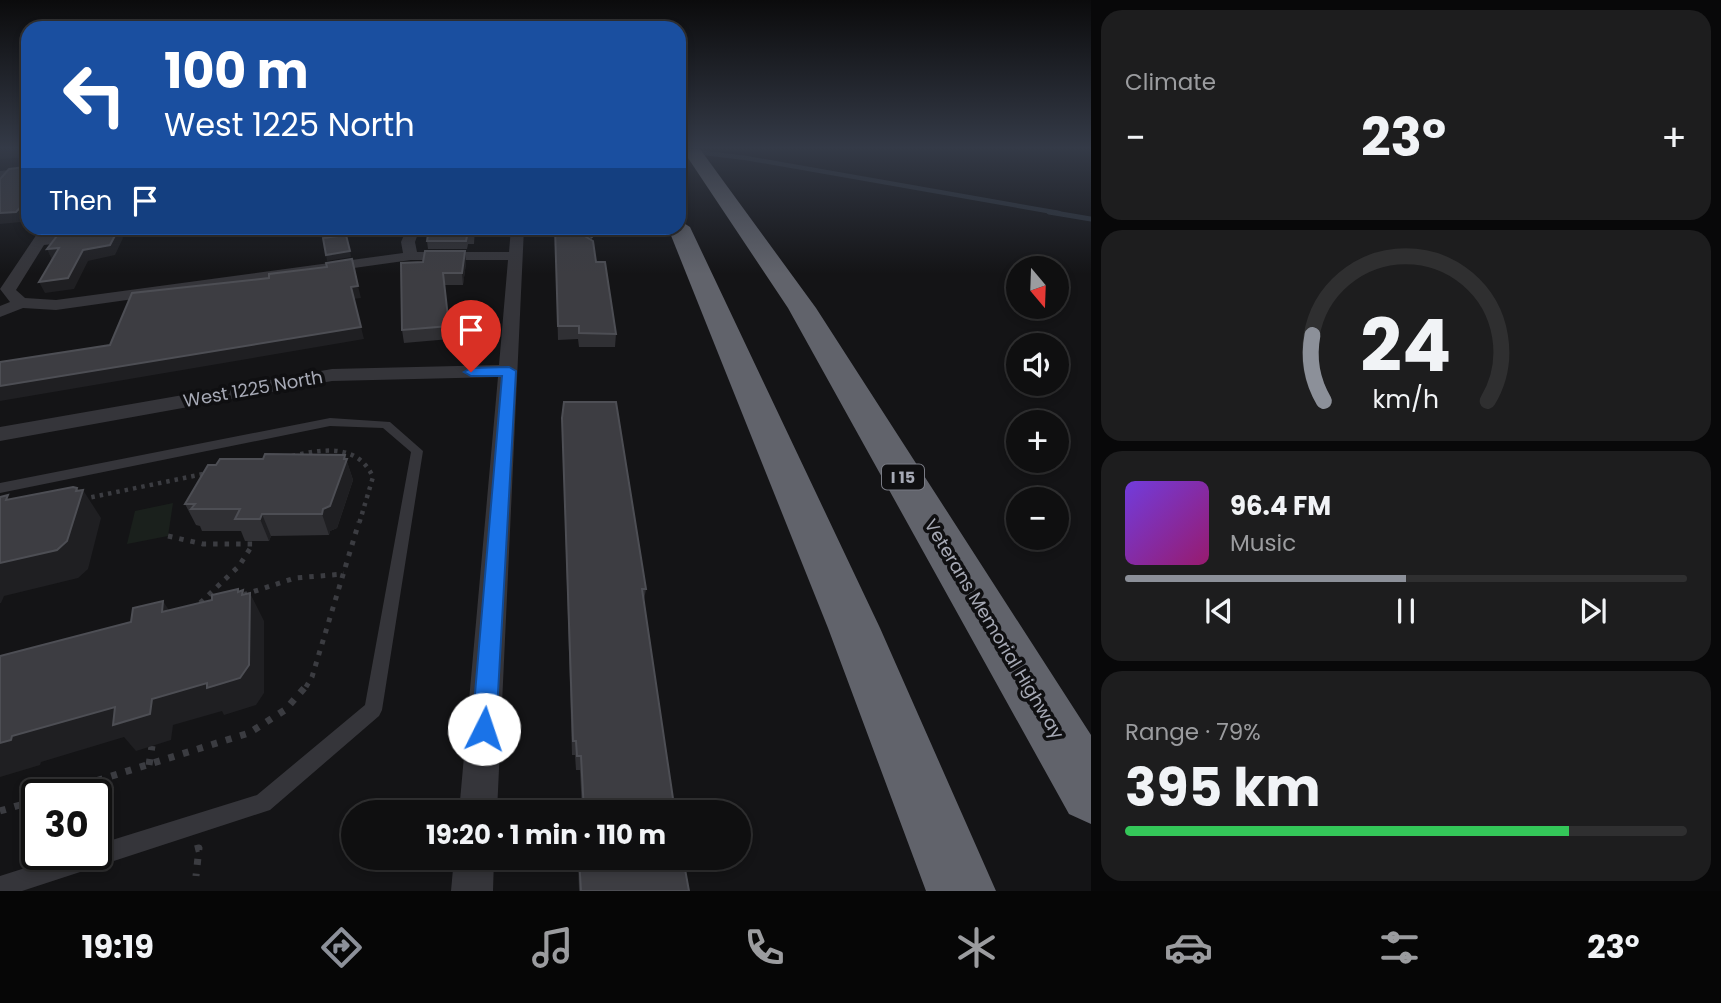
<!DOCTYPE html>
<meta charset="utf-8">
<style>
:root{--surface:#0f0f10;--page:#1d1d1e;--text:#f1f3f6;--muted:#9b9c9f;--line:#2f2f30;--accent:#8c9099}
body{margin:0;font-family:Poppins,sans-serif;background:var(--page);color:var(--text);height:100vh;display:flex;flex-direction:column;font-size:26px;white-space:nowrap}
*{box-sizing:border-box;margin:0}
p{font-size:23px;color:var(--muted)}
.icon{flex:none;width:38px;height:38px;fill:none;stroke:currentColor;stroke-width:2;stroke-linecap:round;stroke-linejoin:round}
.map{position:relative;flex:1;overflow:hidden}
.drawer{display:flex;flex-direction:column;gap:10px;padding:10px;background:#080809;width:630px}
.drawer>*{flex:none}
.guide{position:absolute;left:21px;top:21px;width:665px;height:214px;border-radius:21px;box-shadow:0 4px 10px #0003,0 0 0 2px var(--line);background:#1a4fa0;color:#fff;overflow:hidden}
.needle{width:46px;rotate:161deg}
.buttons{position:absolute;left:1006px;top:256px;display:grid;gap:14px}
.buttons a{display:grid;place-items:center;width:63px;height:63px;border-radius:50%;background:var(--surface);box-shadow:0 4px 10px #0003,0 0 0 2px var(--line);font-size:35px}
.speed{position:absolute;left:21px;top:779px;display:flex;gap:14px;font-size:35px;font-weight:700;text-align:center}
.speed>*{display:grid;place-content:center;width:91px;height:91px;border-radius:50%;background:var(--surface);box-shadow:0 4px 10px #0003,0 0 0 2px var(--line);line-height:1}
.speed .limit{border:4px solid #111;border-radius:10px;background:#fff;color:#111}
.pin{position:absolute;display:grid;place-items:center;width:60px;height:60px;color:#fff;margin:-72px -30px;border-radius:50% 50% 50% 0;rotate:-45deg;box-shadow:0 0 7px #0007}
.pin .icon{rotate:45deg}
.me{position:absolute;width:77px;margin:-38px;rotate:4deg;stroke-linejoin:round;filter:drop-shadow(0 0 5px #0008)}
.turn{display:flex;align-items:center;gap:24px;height:147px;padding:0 28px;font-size:32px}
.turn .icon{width:91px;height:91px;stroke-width:2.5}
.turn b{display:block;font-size:49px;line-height:60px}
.then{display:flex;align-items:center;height:66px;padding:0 28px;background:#0003;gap:14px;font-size:26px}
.big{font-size:52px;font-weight:700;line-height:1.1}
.drawer .widget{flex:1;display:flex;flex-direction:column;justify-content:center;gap:10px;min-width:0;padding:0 24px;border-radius:21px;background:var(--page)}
.drawer .dial{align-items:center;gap:0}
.dial svg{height:182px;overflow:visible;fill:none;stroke:var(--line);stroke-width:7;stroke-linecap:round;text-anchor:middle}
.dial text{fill:var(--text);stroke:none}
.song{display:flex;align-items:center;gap:21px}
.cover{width:84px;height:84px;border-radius:10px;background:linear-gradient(135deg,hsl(260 70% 55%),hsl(320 70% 35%))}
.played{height:7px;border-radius:4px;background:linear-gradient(90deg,var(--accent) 50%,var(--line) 50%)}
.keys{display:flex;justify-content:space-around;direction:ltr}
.heat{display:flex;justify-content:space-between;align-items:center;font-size:38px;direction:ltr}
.charge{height:10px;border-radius:5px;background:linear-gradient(90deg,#34c759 79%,var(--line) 0)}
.trip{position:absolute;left:341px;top:800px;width:410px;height:70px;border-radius:35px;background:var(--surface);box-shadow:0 4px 10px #0003,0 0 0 2px var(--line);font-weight:700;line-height:70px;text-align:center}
.tabs{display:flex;height:112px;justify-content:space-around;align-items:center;background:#060606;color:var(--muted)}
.tabs .icon{width:49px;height:49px}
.tabs .active{color:var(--accent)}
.tabs b{font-size:32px;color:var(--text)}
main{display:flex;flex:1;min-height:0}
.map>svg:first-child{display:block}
</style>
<main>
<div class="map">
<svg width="1091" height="891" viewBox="0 0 1091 891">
<rect width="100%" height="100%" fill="#141416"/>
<!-- green -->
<polygon fill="#1a201c" points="173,503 168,536 127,544 135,511"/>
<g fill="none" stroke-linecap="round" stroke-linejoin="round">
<!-- stream-far1 -->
<polyline stroke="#2b3139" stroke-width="4.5" points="679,150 746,158 1059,213"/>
<!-- stream -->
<polyline stroke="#2b3139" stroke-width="5" points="1049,212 1091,219"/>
<!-- path-far2 -->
<g stroke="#3b3c41" stroke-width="4.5" stroke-dasharray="3.5 5" stroke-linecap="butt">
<path d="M 292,456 C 323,449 357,443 373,477 L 359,524"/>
<polyline points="83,499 208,473"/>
</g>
<!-- path-far1 -->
<g stroke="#3b3c41" stroke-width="5" stroke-dasharray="4.5 7" stroke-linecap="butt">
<polyline points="168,536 203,544 253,544 239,566 199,604"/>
<polyline points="243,595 295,578 344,574"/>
<polyline points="306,687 312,677 359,522"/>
</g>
<!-- path -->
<g stroke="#3b3c41" stroke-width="7" stroke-dasharray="6 9" stroke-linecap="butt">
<polyline points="149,765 152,746"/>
<polyline points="54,794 249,733 285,710 307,685"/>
<polyline points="0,811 37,800"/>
<polyline points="195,849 199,848 196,876"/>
</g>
<!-- service -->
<polygon fill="#35353a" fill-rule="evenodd" points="330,418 390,422 423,451 382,710 379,716 270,810 22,891 0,891 0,876 69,854 96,854 96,845 257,795 365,705 411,452 383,428 330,426 0,493 0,483"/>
<!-- minor -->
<g fill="#35353a" fill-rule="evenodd">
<polygon points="28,168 28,174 0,177 0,171"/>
<polygon points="41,228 53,228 50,236 123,228 162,228 155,232 44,245 16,290 25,298 56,300 403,253 401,242 407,228 420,228 415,242 417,252 509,252 511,228 524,228 497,812 459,812 498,377 332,381 0,441 0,427 332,369 499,365 508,260 411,260 56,310 23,308 0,317 0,306 10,302 0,289"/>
<polygon points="454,858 494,858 493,891 451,891"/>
</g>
<!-- motorway -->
<g fill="#61636b" fill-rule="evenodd">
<polygon points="682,149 700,149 816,308 1091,735 1091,824 1069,814 788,308"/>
<polygon points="679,220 690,227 880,628 996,891 926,891 828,628 668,228 679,228"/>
</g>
</g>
<!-- wall -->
<g fill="#303034">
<polygon points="475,228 474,244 468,244 467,249 428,249 427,241"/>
<polygon points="555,228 581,234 577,228 590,228 596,262 616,334 615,347 579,347 578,339 558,340"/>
<polygon points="401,263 466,263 463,285 444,285 450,339 404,343 402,330"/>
<polygon points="562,418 646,589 644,600 672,793 582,811 580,770 576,770 575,755 572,755"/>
<polygon points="346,459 353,480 337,528 330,531 329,535 271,536 269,541 245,541 241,531 202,531 200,526 196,525 185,504"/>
<polygon points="578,858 683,858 689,891 579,891"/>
</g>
<!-- shaded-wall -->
<g fill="#1f1f22">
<polygon points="12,149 28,149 28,157 0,159 0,150"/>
<polygon points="28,199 28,214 21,222 0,224 0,213"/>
<polygon points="70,228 108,228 72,231"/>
<polygon points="119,228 123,238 115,255 88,261 74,289 45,293 39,282 83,250"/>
<polygon points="295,228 312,228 295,229"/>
<polygon points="59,248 52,260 47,249"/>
<polygon points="350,251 351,257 327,261 326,255"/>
<polygon points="465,251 466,263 463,285 462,273"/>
<polygon points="358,286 361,298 353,299 351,287"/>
<polygon points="361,327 364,339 0,401 0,386"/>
<polygon points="345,455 353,480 337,528 330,531 329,535 322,514"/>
<polygon points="77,488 81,494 83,490 101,518 88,569 78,578 4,596 1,603 0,603 0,563 76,491"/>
<polygon points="262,514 271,536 269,541 260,519"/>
<polygon points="238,589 250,614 242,595 243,590 250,606 250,593 264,621 264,693 256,705 224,715 222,711 173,725 171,740 136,751 124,737 41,762 40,765 0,777 0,743 12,736 115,707 152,699 238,592"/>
<polygon points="163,601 181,629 162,612"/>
</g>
<!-- building -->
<g fill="#3d3d42" stroke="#4d4e54" stroke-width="2">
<polygon points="28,150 28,199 16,212 0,213 0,179 9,169 25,167 26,159 21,157"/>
<polygon points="119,228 110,245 83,250 68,278 39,282 59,248 47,249 57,236"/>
<polygon points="429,228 474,228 474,236 467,236 466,241 427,241"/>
<polygon points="555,228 571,228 593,241 596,262 605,262 616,334 579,333 579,326 558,326"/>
<polygon points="585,228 590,228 592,238"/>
<polygon points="346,235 350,251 326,255 323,238"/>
<polygon points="425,251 465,251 462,273 443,273 449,326 402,330 401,263 423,262"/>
<polygon points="352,259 358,286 351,287 361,327 0,386 0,362 110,345 132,293 269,278 269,274 327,267 326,263"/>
<polygon points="564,402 616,402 646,589 642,589 675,812 579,812 579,810 584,811 581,756 577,756 576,741 573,741 562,418"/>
<polygon points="265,454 345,455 344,459 347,459 330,506 323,509 322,514 262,514 260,519 235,519 240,509 191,509 195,504 185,504 208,465 216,465 220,459 263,459"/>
<polygon points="73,487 77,488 76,491 83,490 67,541 57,550 0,563 0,497 8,495 6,500"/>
<polygon points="238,589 238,592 243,590 242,595 250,593 249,665 240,678 207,688 207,683 152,699 150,714 113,725 115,707 12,736 11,740 0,743 0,656 131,622 133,608 163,601 162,612 212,600 212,595"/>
<polygon points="579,858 683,858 689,891 581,891"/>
</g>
<!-- sky -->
<linearGradient id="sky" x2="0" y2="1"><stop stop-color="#0b0b0c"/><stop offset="0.54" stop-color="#343a47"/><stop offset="1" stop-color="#343a47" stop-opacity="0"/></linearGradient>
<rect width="1091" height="274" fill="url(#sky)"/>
<!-- route -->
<polygon fill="#1a73e8" stroke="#114b97" stroke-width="2" points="509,367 516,371 496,729 492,738 484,741 475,738 472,729 502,376 471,376 464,372 471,368"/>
<g text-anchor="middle" stroke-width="7" stroke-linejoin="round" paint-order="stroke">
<!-- shield labels -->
<rect fill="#0f0f11" stroke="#797b84" stroke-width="2" x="882" y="464.5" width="42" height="25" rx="5"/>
<g font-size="16" font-weight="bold" fill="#a6a9b5">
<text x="903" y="483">I 15</text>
</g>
<!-- street labels -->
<g font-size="18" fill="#a6a9b5" stroke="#0f0f11">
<text transform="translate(253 389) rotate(-10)" y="6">West 1225 North</text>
<text transform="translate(994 629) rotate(59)" y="6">Veterans Memorial Highway</text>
</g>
</g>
</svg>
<div class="buttons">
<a><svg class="needle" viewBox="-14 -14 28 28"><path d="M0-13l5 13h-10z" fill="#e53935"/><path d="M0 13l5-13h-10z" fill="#9b9c9f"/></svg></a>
<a><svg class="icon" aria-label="sound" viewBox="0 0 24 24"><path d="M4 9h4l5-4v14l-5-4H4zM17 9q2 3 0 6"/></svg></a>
<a>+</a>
<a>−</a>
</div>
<div class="speed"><div class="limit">30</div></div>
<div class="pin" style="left:471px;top:372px;background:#d93025"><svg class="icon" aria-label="arrive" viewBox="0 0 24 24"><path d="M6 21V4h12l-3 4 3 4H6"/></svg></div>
<svg class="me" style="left:484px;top:729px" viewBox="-20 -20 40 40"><circle r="19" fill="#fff"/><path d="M0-13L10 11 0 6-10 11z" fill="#1a73e8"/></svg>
<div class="trip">19:20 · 1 min · 110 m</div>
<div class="guide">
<div class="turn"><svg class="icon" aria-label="left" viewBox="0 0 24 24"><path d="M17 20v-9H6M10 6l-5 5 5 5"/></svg><div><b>100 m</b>West 1225 North</div></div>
<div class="then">Then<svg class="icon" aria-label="arrive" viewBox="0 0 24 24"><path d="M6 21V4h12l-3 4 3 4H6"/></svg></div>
</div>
</div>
<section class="drawer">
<div class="widget"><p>Climate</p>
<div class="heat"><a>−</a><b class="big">23°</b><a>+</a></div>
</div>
<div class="widget dial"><svg viewBox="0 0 100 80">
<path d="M14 69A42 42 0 1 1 86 69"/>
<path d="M14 69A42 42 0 0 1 9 40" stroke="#8c9099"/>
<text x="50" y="56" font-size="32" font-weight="700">24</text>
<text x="50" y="72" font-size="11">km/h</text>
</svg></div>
<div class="widget">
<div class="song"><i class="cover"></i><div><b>96.4 FM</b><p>Music</p></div></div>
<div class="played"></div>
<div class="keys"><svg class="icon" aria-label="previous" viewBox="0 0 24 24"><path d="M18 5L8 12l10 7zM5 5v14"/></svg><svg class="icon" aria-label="pause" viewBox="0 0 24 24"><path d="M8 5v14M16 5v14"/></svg><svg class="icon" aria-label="next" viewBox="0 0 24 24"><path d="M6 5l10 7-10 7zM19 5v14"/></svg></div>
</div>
<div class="widget"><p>Range · 79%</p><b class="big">395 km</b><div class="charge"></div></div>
</section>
</main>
<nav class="tabs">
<b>19:19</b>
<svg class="icon active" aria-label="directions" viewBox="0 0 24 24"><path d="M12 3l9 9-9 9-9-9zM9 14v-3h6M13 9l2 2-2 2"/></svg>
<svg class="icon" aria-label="music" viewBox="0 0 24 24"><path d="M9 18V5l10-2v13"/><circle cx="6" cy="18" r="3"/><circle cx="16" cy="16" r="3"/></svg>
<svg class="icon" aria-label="phone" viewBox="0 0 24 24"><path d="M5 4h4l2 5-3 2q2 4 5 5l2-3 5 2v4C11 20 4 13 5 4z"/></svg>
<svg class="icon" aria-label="climate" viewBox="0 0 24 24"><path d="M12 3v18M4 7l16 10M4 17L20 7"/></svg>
<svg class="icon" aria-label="car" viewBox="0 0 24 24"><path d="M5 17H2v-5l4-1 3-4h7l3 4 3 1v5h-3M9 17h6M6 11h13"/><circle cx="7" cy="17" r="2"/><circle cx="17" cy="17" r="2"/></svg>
<svg class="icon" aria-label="filters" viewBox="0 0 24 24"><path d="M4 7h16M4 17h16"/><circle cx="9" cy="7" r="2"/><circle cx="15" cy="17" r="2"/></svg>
<b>23°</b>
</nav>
